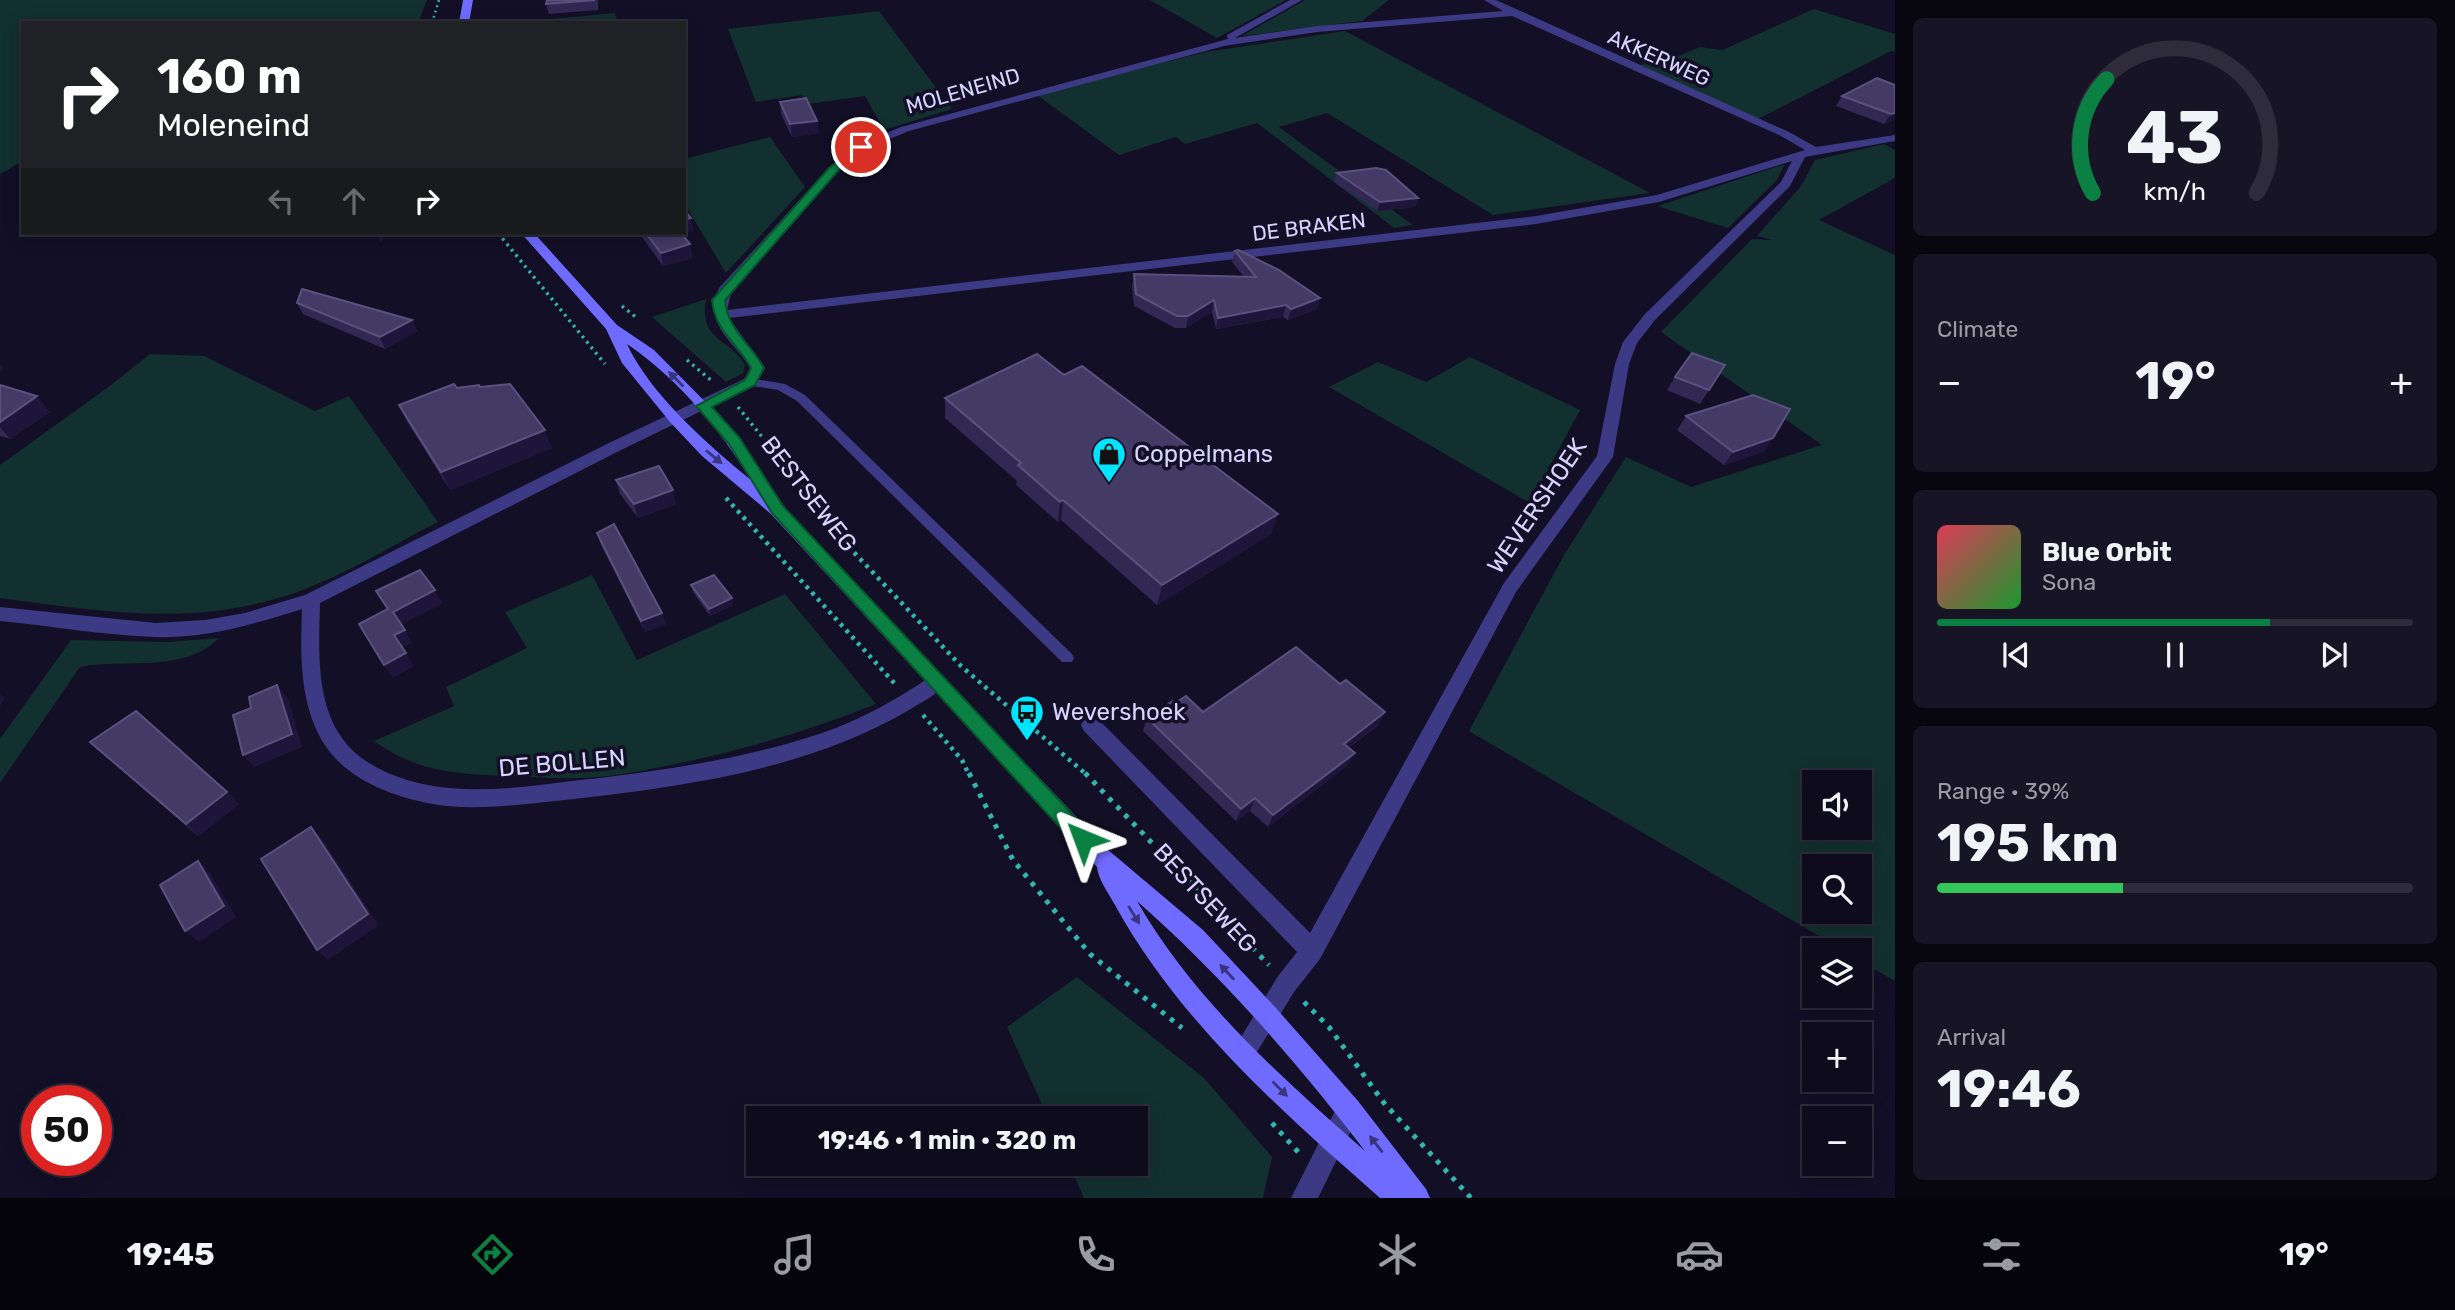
<!DOCTYPE html>
<meta charset="utf-8">
<style>
:root{--surface:#0e0b1c;--page:#171425;--text:#f1f3f6;--muted:#9b9ba3;--line:#2e2b3b;--accent:#0b8043}
body{margin:0;font-family:Rubik,sans-serif;background:var(--page);color:var(--text);height:100vh;display:flex;flex-direction:column;font-size:26px;white-space:nowrap}
*{box-sizing:border-box;margin:0}
p{font-size:23px;color:var(--muted)}
.icon{flex:none;width:38px;height:38px;fill:none;stroke:currentColor;stroke-width:2;stroke-linecap:round;stroke-linejoin:round}
.map{position:relative;flex:1;overflow:hidden}
.panel{display:flex;flex-direction:column;gap:18px;padding:18px;background:#08060f;width:560px}
.panel>*{flex:none}
.guide{position:absolute;left:21px;top:21px;width:665px;height:214px;border-radius:0px;box-shadow:0 4px 18px #0003,0 0 0 2px var(--line);background:#202124;color:#fff;overflow:hidden}
.tools{position:absolute;left:1802px;top:770px;display:grid;gap:14px}
.tools a{display:grid;place-items:center;width:70px;height:70px;border-radius:0px;background:var(--surface);box-shadow:0 4px 18px #0003,0 0 0 2px var(--line);font-size:35px}
.speed{position:absolute;left:21px;top:1085px;display:flex;gap:14px;font-size:35px;font-weight:700;text-align:center}
.speed>*{display:grid;place-content:center;width:91px;height:91px;border-radius:50%;background:var(--surface);box-shadow:0 4px 18px #0003,0 0 0 2px var(--line);line-height:1}
.speed .limit{border:10px solid #d22;background:#fff;color:#111}
.pin{position:absolute;display:grid;place-items:center;width:60px;height:60px;color:#fff;margin:-30px;border:4px solid #fff;border-radius:50%;box-shadow:0 2px 7px #0007}
.me{position:absolute;width:77px;margin:-38px;rotate:316deg;stroke-linejoin:round;filter:drop-shadow(0 0 5px #0008)}
.turn{display:flex;align-items:center;gap:24px;height:147px;padding:0 21px;font-size:32px}
.turn .icon{width:91px;height:91px;stroke-width:2.5}
.turn b{display:block;font-size:49px;line-height:60px}
.lanes{display:flex;align-items:center;height:66px;padding:0 21px;background:#0003;justify-content:center;gap:35px;direction:ltr}
.lanes .off{opacity:.35}
.big{font-size:52px;font-weight:700;line-height:1.1}
.panel .card{flex:1;display:flex;flex-direction:column;justify-content:center;gap:10px;min-width:0;padding:0 24px;border-radius:10px;background:var(--page)}
.panel .dial{align-items:center;gap:0}
.dial svg{height:182px;overflow:visible;fill:none;stroke:var(--line);stroke-width:7;stroke-linecap:round;text-anchor:middle}
.dial text{fill:var(--text);stroke:none}
.song{display:flex;align-items:center;gap:21px}
.cover{width:84px;height:84px;border-radius:10px;background:linear-gradient(135deg,hsl(350 70% 55%),hsl(130 70% 35%))}
.played{height:7px;border-radius:4px;background:linear-gradient(90deg,var(--accent) 70%,var(--line) 70%)}
.keys{display:flex;justify-content:space-around;direction:ltr}
.heat{display:flex;justify-content:space-between;align-items:center;font-size:38px;direction:ltr}
.charge{height:10px;border-radius:5px;background:linear-gradient(90deg,#34c759 39%,var(--line) 0)}
.trip{position:absolute;left:746px;top:1106px;width:402px;height:70px;border-radius:0px;background:var(--surface);box-shadow:0 4px 18px #0003,0 0 0 2px var(--line);font-weight:700;line-height:70px;text-align:center}
.dock{display:flex;height:112px;justify-content:space-around;align-items:center;background:#06040b;color:var(--muted)}
.dock .icon{width:49px;height:49px}
.dock .active{color:var(--accent)}
.dock b{font-size:32px;color:var(--text)}
main{display:flex;flex:1;min-height:0}
.map>svg:first-child{display:block}
</style>
<main>
<div class="map">
<svg width="1895" height="1198" viewBox="0 0 1895 1198">
<rect width="100%" height="100%" fill="#130f26"/>
<!-- green -->
<g fill="#12302f" fill-rule="evenodd">
<polygon points="0,0 427,0 418,23 23,23 23,161 0,174"/>
<polygon points="1150,0 1286,0 1217,38"/>
<polygon points="1305,0 1389,0 1362,21 1242,36"/>
<polygon points="1814,9 1895,34 1895,52 1891,51 1758,119 1638,66 1651,60 1676,57 1700,47 1722,50"/>
<polygon points="879,11 952,109 884,130 865,96 808,104 802,95 756,102 728,29"/>
<polygon points="615,13 618,23 509,23"/>
<polygon points="1345,31 1650,193 1493,215 1327,113 1279,127 1413,225 1394,228 1257,123 1185,144 1176,137 1119,155 1037,95 1205,52"/>
<polygon points="770,137 805,187 726,273 684,203 684,159"/>
<path d="M 1884,144 L 1895,150 L 1895,178 L 1819,220 L 1895,255 L 1895,981 L 1860,961 L 1860,950 L 1843,950 L 1469,731 L 1564,555 L 1626,457 L 1691,487 L 1822,445 L 1661,332 L 1752,239 L 1772,240 L 1757,236 L 1801,186 L 1815,160 ZM 1815,782 L 1860,782 L 1860,828 L 1815,828 ZM 1815,866 L 1860,866 L 1860,912 L 1815,912 Z"/>
<polygon points="1785,164 1777,180 1728,228 1657,206"/>
<path d="M 706,299 C 699,343 730,337 745,365 L 743,373 L 726,382 L 652,317 Z"/>
<path d="M 150,354 L 204,356 L 315,411 L 349,396 L 438,522 C 393,545 347,574 300,591 C 197,628 105,612 0,598 L 0,465 L 107,388 Z"/>
<polygon points="1470,357 1580,410 1530,503 1329,387 1378,362 1426,382"/>
<path d="M 592,575 L 637,660 L 785,594 L 876,704 C 794,737 704,761 616,775 C 581,780 544,778 510,776 C 457,774 419,773 374,741 L 454,706 L 446,687 L 527,648 L 505,612 Z"/>
<path d="M 219,638 C 183,674 126,658 80,667 L 0,783 L 0,739 L 71,640 L 168,642 Z"/>
<polygon points="1077,977 1204,1078 1272,1157 1263,1198 1084,1198 1069,1164 1136,1164 1136,1118 1048,1118 1007,1027"/>
</g>
<g fill="none" stroke-linecap="round" stroke-linejoin="round">
<!-- path-far3 -->
<polyline stroke="#2fb8b0" stroke-width="2.5" stroke-dasharray="2 3.5" stroke-linecap="butt" points="432,23 439,0"/>
<!-- path-far2 -->
<g stroke="#2fb8b0" stroke-width="3.5" stroke-dasharray="2.5 4.5" stroke-linecap="butt">
<polyline points="498,233 605,364"/>
<polyline points="622,306 637,318"/>
<polyline points="687,360 712,381"/>
<polyline points="738,407 771,448"/>
</g>
<!-- path-far1 -->
<g stroke="#2fb8b0" stroke-width="4.5" stroke-dasharray="3.5 5" stroke-linecap="butt">
<polyline points="770,446 831,528 961,666 1087,775"/>
<polyline points="726,498 896,685"/>
<polyline points="923,715 962,760 969,775"/>
</g>
<!-- path -->
<g stroke="#2fb8b0" stroke-width="5" stroke-dasharray="4.5 7" stroke-linecap="butt">
<polyline points="969,773 1013,860 1090,954 1182,1028"/>
<polyline points="1085,773 1269,965"/>
<polyline points="1304,1002 1329,1027 1384,1103 1471,1198"/>
<polyline points="1272,1123 1299,1153"/>
</g>
<!-- lane -->
<polygon fill="#3d3a85" fill-rule="evenodd" points="750,378 785,384 805,395 1072,654 1074,658 1072,662 1062,662 797,401 778,390 746,385 744,382"/>
<!-- street -->
<g fill="#3d3a85" fill-rule="evenodd">
<path d="M 1290,0 L 1302,0 L 1235,38 L 1317,26 L 1503,11 L 1484,0 L 1496,0 L 1789,132 L 1816,147 L 1895,135 L 1895,141 L 1805,157 L 1790,186 L 1655,320 L 1637,343 L 1629,364 L 1613,457 L 1516,592 L 1320,959 L 1294,992 L 1252,1060 L 1244,1064 L 1236,1060 L 1232,1052 L 1278,976 L 1297,952 L 1084,731 L 1081,725 L 1084,719 L 1091,717 L 1098,719 L 1310,933 L 1504,583 L 1597,456 L 1615,364 L 1623,342 L 1645,314 L 1781,182 L 1792,161 L 1659,202 L 1536,224 L 729,318 L 765,368 L 755,385 L 619,451 L 320,603 C 319,647 315,700 342,738 C 364,770 412,785 450,788 C 490,792 532,786 572,781 C 656,772 741,760 822,733 C 861,720 897,699 930,677 L 937,674 L 944,677 L 946,682 C 940,694 920,703 909,710 C 809,769 687,786 574,799 C 532,803 489,810 447,806 C 410,802 363,787 337,760 C 299,721 300,660 302,609 C 254,624 206,639 155,637 C 103,635 51,626 0,621 L 0,607 L 156,623 L 205,620 L 245,613 L 305,595 L 609,443 L 744,379 L 751,368 C 732,340 703,324 719,288 L 829,168 L 857,145 L 901,127 L 1228,39 L 1227,35 ZM 1512,16 L 1781,136 L 1805,150 L 1657,195 L 1536,216 L 727,310 L 732,289 L 837,172 L 865,149 L 909,131 L 1224,46 L 1317,32 Z"/>
<polygon points="1349,1098 1358,1101 1361,1110 1318,1198 1291,1198 1340,1101"/>
</g>
<!-- secondary -->
<g fill="#6f6bff" fill-rule="evenodd">
<polygon points="463,0 473,0 469,23 459,23"/>
<path d="M 521,233 L 534,233 L 617,325 L 654,350 L 739,436 L 779,499 L 777,502 L 1107,849 L 1203,930 L 1275,1007 L 1358,1101 L 1426,1189 L 1430,1198 L 1380,1198 C 1282,1112 1178,1020 1115,905 C 1109,894 1098,879 1097,867 L 771,514 L 702,456 L 670,422 L 622,363 L 606,329 ZM 627,344 C 677,378 720,429 751,480 C 708,445 650,394 627,344 ZM 1137,901 C 1222,976 1297,1062 1365,1151 C 1282,1078 1193,999 1137,901 Z"/>
</g>
</g>
<!-- wall -->
<g fill="#312854">
<polygon points="598,0 598,10 549,14 546,4"/>
<polygon points="1895,85 1895,120 1884,124 1836,106 1842,96"/>
<polygon points="780,102 819,133 792,137 781,114"/>
<polygon points="1337,173 1418,198 1415,207 1377,211 1334,182"/>
<polygon points="694,231 682,234 690,244 692,258 663,266 639,233 684,233"/>
<polygon points="1235,251 1320,298 1317,309 1288,320 1283,317 1216,329 1212,312 1186,328 1175,328 1134,306 1132,286 1134,274 1244,277 1232,262"/>
<polygon points="297,303 412,320 417,331 385,349 303,314"/>
<polygon points="1064,375 1278,514 1271,534 1157,605 1061,520 1058,522 1016,485 1017,481 945,418 945,398"/>
<polygon points="1675,377 1709,390 1700,404 1667,390"/>
<polygon points="0,385 50,412 10,439 0,436"/>
<polygon points="480,387 552,448 450,490 408,423 399,405 457,388"/>
<polygon points="1686,416 1773,438 1763,452 1724,465 1677,430"/>
<polygon points="616,480 676,504 638,518 620,494"/>
<polygon points="597,533 662,613 666,624 645,632 601,545"/>
<polygon points="691,585 733,605 710,616 693,592"/>
<polygon points="1175,703 1203,712 1379,725 1349,748 1348,765 1268,827 1250,811 1236,821 1143,731 1147,718"/>
<polygon points="90,742 239,804 198,836"/>
</g>
<!-- shaded-wall -->
<g fill="#1d163a">
<polygon points="1895,113 1895,120 1884,124 1891,114"/>
<polygon points="817,121 819,133 792,137 790,124"/>
<polygon points="1418,198 1415,207 1377,211 1380,202"/>
<polygon points="691,218 694,231 676,236 675,233 684,233 684,220"/>
<polygon points="380,233 386,233 381,244 378,237"/>
<polygon points="690,244 692,258 663,266 661,253"/>
<polygon points="1320,298 1317,309 1288,320 1291,309"/>
<polygon points="1214,300 1212,312 1186,328 1188,316"/>
<polygon points="1286,305 1283,317 1216,329 1218,318"/>
<polygon points="412,320 417,331 385,349 380,337"/>
<polygon points="0,364 4,369 0,372"/>
<polygon points="37,396 50,412 10,439 0,427 0,422"/>
<polygon points="545,430 552,448 450,490 441,472"/>
<polygon points="1773,438 1763,452 1724,465 1733,452"/>
<polygon points="673,490 676,504 638,518 634,504"/>
<polygon points="1063,500 1061,520 1058,522 1060,502"/>
<polygon points="1278,514 1271,534 1157,605 1162,585"/>
<polygon points="435,590 442,604 400,625 393,612"/>
<polygon points="732,598 733,605 710,616 709,609"/>
<polygon points="662,613 666,624 645,632 641,621"/>
<polygon points="405,630 412,643 402,648 394,635"/>
<polygon points="406,653 414,666 393,678 384,665"/>
<polygon points="277,685 288,698 302,747 254,767 243,755"/>
<polygon points="0,694 5,699 0,706"/>
<polygon points="1385,712 1379,725 1338,756 1344,744"/>
<polygon points="1355,753 1348,765 1268,827 1273,815"/>
<polygon points="227,792 239,804 198,836 186,824"/>
<polygon points="1255,798 1250,811 1236,821 1241,809"/>
<polygon points="311,827 322,839 379,925 328,960 317,950"/>
<polygon points="198,861 210,873 236,917 199,942 185,931"/>
</g>
<!-- building -->
<g fill="#433a66" stroke="#5a527e" stroke-width="2">
<polygon points="547,0 595,0 546,4"/>
<polygon points="1877,78 1895,85 1895,113 1891,114 1842,96"/>
<polygon points="806,98 817,121 790,124 780,102"/>
<polygon points="1376,168 1386,170 1418,198 1380,202 1337,173"/>
<polygon points="684,210 691,218 684,220"/>
<polygon points="646,233 681,233 690,244 661,253"/>
<polygon points="1238,250 1279,270 1320,298 1291,309 1286,305 1218,318 1214,300 1188,316 1177,316 1136,294 1134,274 1256,277 1235,251"/>
<polygon points="302,289 412,320 380,337 297,303"/>
<polygon points="1692,353 1725,365 1709,390 1675,377"/>
<polygon points="1037,354 1064,375 1082,366 1278,514 1162,585 1063,500 1060,502 1018,465 1021,463 945,398"/>
<polygon points="454,384 457,388 479,385 480,387 510,384 545,430 441,472 399,405"/>
<polygon points="0,385 37,396 0,422"/>
<polygon points="1753,395 1790,409 1773,438 1733,452 1686,416"/>
<polygon points="659,466 673,490 634,504 616,480"/>
<polygon points="614,524 662,613 641,621 597,533"/>
<polygon points="420,570 435,590 393,612 405,630 394,635 406,653 384,665 359,624 388,609 376,591"/>
<polygon points="714,575 732,598 709,609 691,585"/>
<polygon points="1296,647 1340,684 1346,680 1385,712 1344,744 1355,753 1273,815 1255,798 1241,809 1147,718 1173,701 1175,703 1186,696 1203,712"/>
<polygon points="277,685 292,734 243,755 233,715 251,708 249,697"/>
<polygon points="136,711 227,792 186,824 90,742"/>
<polygon points="311,827 368,914 317,950 261,859"/>
<polygon points="198,861 224,906 185,931 160,885"/>
</g>
<!-- one-way arrows -->
<defs><path id="oneway-solid" d="M-6-.8H1V-3.2L6.5 0L1 3.2V.8H-6Z" transform="scale(1.75)"/></defs>
<g fill="#38347d">
<use href="#oneway-solid" transform="translate(676 379) rotate(-135)"/>
<use href="#oneway-solid" transform="translate(714 457) rotate(40)"/>
<use href="#oneway-solid" transform="translate(1134 915) rotate(58)"/>
<use href="#oneway-solid" transform="translate(1227 972) rotate(-133)"/>
<use href="#oneway-solid" transform="translate(1280 1089) rotate(45)"/>
<use href="#oneway-solid" transform="translate(1376 1144) rotate(-128)"/>
</g>
<!-- route -->
<path fill="#0b8043" stroke="#07532c" stroke-width="2" d="M 857,145 L 866,147 L 837,172 L 725,300 C 727,329 751,344 764,368 L 755,385 L 712,407 L 739,437 L 783,506 L 1090,833 L 1093,839 L 1090,845 L 1083,848 L 1076,845 L 772,513 L 729,444 L 696,406 L 745,380 L 751,368 C 737,342 715,332 712,300 L 829,168 Z"/>
<!-- icons -->
<defs>
<g id="shop-pin" transform="scale(1.75)"><path d="M0 17L-7.5 6A9.5 9.5 0 1 1 7.5 6Z" fill="#00e5ff" stroke="#130f26"/><path d="M-5-2.5h2.3a2.7 3.5 0 0 1 5.4 0H5L5.5 6h-11ZM-1.5-2.5h3a1.5 2.3 0 0 0-3 0Z" fill="#111"/></g>
<g id="bus-pin" transform="scale(1.75)"><path d="M0 17L-7.5 6A9.5 9.5 0 1 1 7.5 6Z" fill="#00e5ff" stroke="#130f26"/><path d="M-5-6H5V4H4V6H2V4H-2V6H-4V4H-5ZM-3.5-4V0h7V-4ZM-3.5 1.2v1.5H-2V1.2ZM2 1.2v1.5H3.5V1.2Z" fill="#111"/></g>
</defs>
<g fill-rule="evenodd">
<use href="#shop-pin" x="1109" y="454"/>
<use href="#bus-pin" x="1027" y="712"/>
</g>
<g text-anchor="middle" stroke-width="7" stroke-linejoin="round" paint-order="stroke">
<!-- far-street labels -->
<g font-size="21" fill="#d9d4ff" stroke="#130f26">
<text transform="translate(1659 58) rotate(24)" y="7">AKKERWEG</text>
<text transform="translate(963 91) rotate(-16)" y="7">MOLENEIND</text>
<text transform="translate(1309 227) rotate(-7)" y="7">DE BRAKEN</text>
</g>
<!-- poi labels -->
<g font-size="24" fill="#d9d4ff" stroke="#130f26" text-anchor="start">
<text x="1134" y="462">Coppelmans</text>
<text x="1052" y="720">Wevershoek</text>
</g>
<!-- street labels -->
<g font-size="24" fill="#d9d4ff" stroke="#130f26">
<text transform="translate(809 494) rotate(52)" y="8">BESTSEWEG</text>
<text transform="translate(1537 506) rotate(-56)" y="8">WEVERSHOEK</text>
<text transform="translate(562 763) rotate(-5)" y="8">DE BOLLEN</text>
<text transform="translate(1205 898) rotate(47)" y="8">BESTSEWEG</text>
</g>
</g>
</svg>
<div class="tools">
<a><svg class="icon" aria-label="sound" viewBox="0 0 24 24"><path d="M4 9h4l5-4v14l-5-4H4zM17 9q2 3 0 6"/></svg></a>
<a><svg class="icon" aria-label="search" viewBox="0 0 24 24"><circle cx="10" cy="10" r="6"/><path d="M15 15l6 6"/></svg></a>
<a><svg class="icon" aria-label="layers" viewBox="0 0 24 24"><path d="M12 4l9 5-9 5-9-5zM3 14l9 5 9-5"/></svg></a>
<a>+</a>
<a>−</a>
</div>
<div class="speed"><div class="limit">50</div></div>
<div class="pin" style="left:861px;top:147px;background:#d93025"><svg class="icon" aria-label="arrive" viewBox="0 0 24 24"><path d="M6 21V4h12l-3 4 3 4H6"/></svg></div>
<svg class="me" style="left:1083px;top:839px" viewBox="-20 -20 40 40"><path d="M0-17L14 15 0 8-14 15z" fill="#0b8043" stroke="#fff" stroke-width="4"/></svg>
<div class="trip">19:46 · 1 min · 320 m</div>
<div class="guide">
<div class="turn"><svg class="icon" aria-label="right" viewBox="0 0 24 24"><path d="M7 20v-9h11M14 6l5 5-5 5"/></svg><div><b>160 m</b>Moleneind</div></div>
<div class="lanes"><svg class="icon off" aria-label="left" viewBox="0 0 24 24"><path d="M17 20v-9H6M10 6l-5 5 5 5"/></svg><svg class="icon off" aria-label="ahead" viewBox="0 0 24 24"><path d="M12 20V5M6 11l6-6 6 6"/></svg><svg class="icon" aria-label="right" viewBox="0 0 24 24"><path d="M7 20v-9h11M14 6l5 5-5 5"/></svg></div>
</div>
</div>
<section class="panel">
<div class="card dial"><svg viewBox="0 0 100 80">
<path d="M14 69A42 42 0 1 1 86 69"/>
<path d="M14 69A42 42 0 0 1 20 19" stroke="#0b8043"/>
<text x="50" y="56" font-size="32" font-weight="700">43</text>
<text x="50" y="72" font-size="11">km/h</text>
</svg></div>
<div class="card"><p>Climate</p>
<div class="heat"><a>−</a><b class="big">19°</b><a>+</a></div>
</div>
<div class="card">
<div class="song"><i class="cover"></i><div><b>Blue Orbit</b><p>Sona</p></div></div>
<div class="played"></div>
<div class="keys"><svg class="icon" aria-label="previous" viewBox="0 0 24 24"><path d="M18 5L8 12l10 7zM5 5v14"/></svg><svg class="icon" aria-label="pause" viewBox="0 0 24 24"><path d="M8 5v14M16 5v14"/></svg><svg class="icon" aria-label="next" viewBox="0 0 24 24"><path d="M6 5l10 7-10 7zM19 5v14"/></svg></div>
</div>
<div class="card"><p>Range · 39%</p><b class="big">195 km</b><div class="charge"></div></div>
<div class="card"><p>Arrival</p><b class="big">19:46</b></div>
</section>
</main>
<nav class="dock">
<b>19:45</b>
<svg class="icon active" aria-label="directions" viewBox="0 0 24 24"><path d="M12 3l9 9-9 9-9-9zM9 14v-3h6M13 9l2 2-2 2"/></svg>
<svg class="icon" aria-label="music" viewBox="0 0 24 24"><path d="M9 18V5l10-2v13"/><circle cx="6" cy="18" r="3"/><circle cx="16" cy="16" r="3"/></svg>
<svg class="icon" aria-label="phone" viewBox="0 0 24 24"><path d="M5 4h4l2 5-3 2q2 4 5 5l2-3 5 2v4C11 20 4 13 5 4z"/></svg>
<svg class="icon" aria-label="climate" viewBox="0 0 24 24"><path d="M12 3v18M4 7l16 10M4 17L20 7"/></svg>
<svg class="icon" aria-label="car" viewBox="0 0 24 24"><path d="M5 17H2v-5l4-1 3-4h7l3 4 3 1v5h-3M9 17h6M6 11h13"/><circle cx="7" cy="17" r="2"/><circle cx="17" cy="17" r="2"/></svg>
<svg class="icon" aria-label="filters" viewBox="0 0 24 24"><path d="M4 7h16M4 17h16"/><circle cx="9" cy="7" r="2"/><circle cx="15" cy="17" r="2"/></svg>
<b>19°</b>
</nav>
